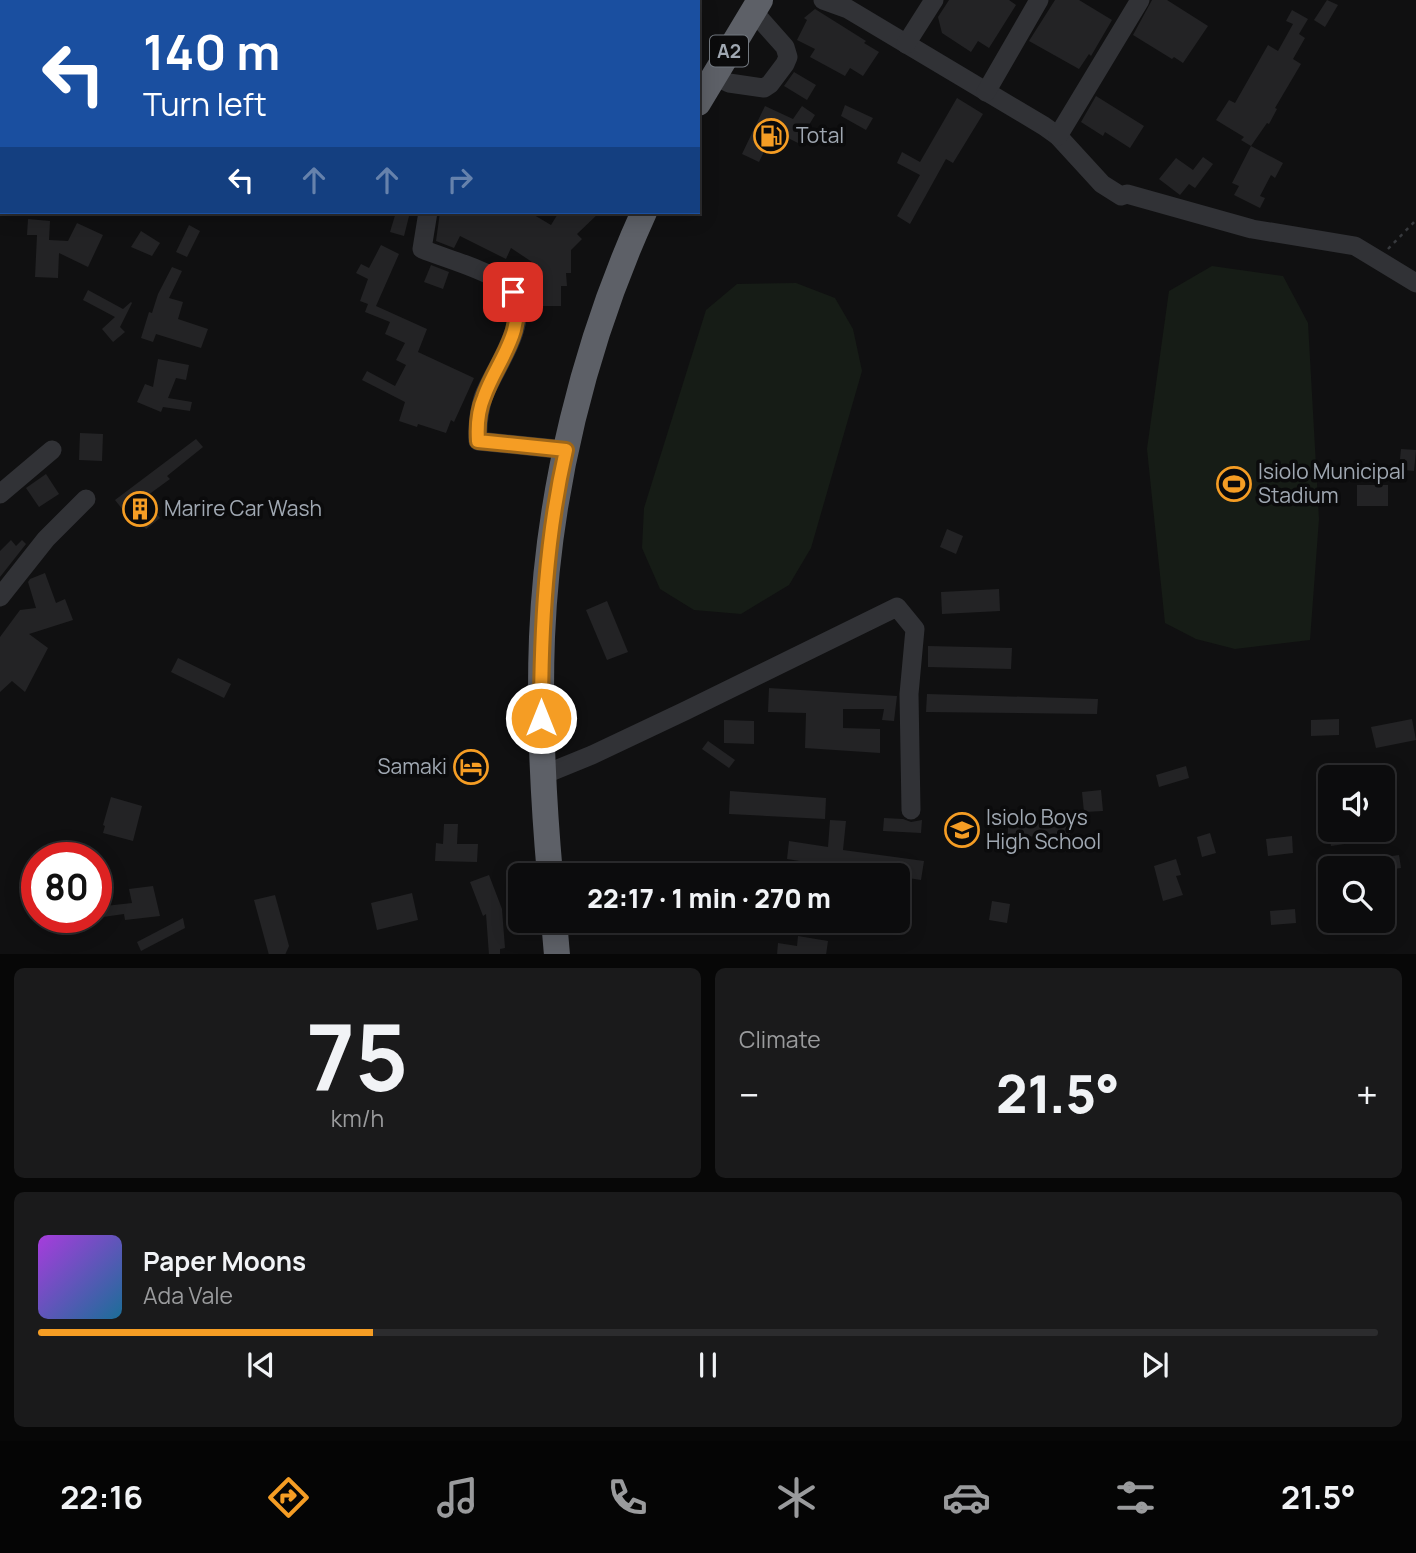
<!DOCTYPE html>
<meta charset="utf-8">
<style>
:root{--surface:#0c0c0d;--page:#1a1a1b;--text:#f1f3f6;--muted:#9a9b9d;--line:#2c2c2e;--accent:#f59d24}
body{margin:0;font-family:Manrope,sans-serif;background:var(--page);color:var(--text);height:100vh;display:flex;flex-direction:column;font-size:26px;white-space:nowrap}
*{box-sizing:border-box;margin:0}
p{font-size:23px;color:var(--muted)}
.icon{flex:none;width:38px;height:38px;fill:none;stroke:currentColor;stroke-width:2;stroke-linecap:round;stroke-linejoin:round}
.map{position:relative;height:954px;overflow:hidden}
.drawer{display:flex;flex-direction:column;gap:14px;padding:14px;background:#070707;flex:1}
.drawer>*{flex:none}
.top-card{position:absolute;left:0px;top:0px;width:700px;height:214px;box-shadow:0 4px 18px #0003,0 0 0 2px var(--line);background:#1a4fa0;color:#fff;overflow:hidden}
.fabs{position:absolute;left:1318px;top:765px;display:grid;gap:14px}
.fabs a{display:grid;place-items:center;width:77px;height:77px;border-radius:10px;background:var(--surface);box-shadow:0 4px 18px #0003,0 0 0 2px var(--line);font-size:35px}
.speed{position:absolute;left:21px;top:842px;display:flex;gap:14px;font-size:35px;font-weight:700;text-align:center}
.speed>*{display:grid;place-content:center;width:91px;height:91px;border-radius:50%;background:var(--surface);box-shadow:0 4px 18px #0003,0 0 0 2px var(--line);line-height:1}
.speed .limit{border:10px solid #d22;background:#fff;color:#111}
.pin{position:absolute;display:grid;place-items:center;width:60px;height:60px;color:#fff;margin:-30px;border-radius:14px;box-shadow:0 4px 10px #0006}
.me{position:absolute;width:77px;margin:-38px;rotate:0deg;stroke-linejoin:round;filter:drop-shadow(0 0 5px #0008)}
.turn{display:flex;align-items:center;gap:24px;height:147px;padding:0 28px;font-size:32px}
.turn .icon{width:91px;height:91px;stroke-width:2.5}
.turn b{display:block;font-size:49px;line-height:60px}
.lanes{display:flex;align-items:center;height:66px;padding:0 28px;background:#0003;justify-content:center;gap:35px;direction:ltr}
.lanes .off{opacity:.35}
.big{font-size:52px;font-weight:800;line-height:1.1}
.drawer .card{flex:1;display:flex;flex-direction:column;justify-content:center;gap:10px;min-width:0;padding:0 24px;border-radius:10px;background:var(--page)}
.drawer .dial{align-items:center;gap:0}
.dial b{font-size:91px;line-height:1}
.song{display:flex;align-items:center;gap:21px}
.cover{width:84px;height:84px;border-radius:10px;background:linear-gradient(135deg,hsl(280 70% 55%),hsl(200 70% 35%))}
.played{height:7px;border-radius:4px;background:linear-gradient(90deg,var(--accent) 25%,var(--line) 25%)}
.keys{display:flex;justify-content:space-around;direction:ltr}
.heat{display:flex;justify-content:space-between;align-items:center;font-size:38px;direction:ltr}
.drawer .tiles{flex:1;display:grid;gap:14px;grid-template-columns:1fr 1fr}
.card:last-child{grid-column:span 2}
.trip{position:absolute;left:508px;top:863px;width:402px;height:70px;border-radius:10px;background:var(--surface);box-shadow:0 4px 18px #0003,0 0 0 2px var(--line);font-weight:800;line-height:70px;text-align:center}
.tab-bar{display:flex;height:112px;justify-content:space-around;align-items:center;background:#050505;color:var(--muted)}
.tab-bar .icon{width:49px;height:49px}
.tab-bar .active{color:var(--accent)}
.tab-bar b{font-size:32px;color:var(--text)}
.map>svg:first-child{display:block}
</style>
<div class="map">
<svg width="1416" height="955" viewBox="0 0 1416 955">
<rect width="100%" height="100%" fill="#101011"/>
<!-- pitch -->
<g fill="#161c16">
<polygon points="1212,266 1283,276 1308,323 1319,519 1310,640 1235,649 1196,639 1165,623 1147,449 1169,291"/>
<polygon points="796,283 835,298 853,329 862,371 811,548 789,585 741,614 694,610 660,589 642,548 644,508 706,310 737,284"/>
</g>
<!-- building -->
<g fill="#232325">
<polygon points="949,0 1009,0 1016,5 989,48 978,41 971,52 942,33 938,17"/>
<polygon points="1055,0 1079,0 1112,20 1091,56 1089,54 1079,69 1029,41"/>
<polygon points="1152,0 1167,0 1208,26 1183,63 1174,57 1172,59 1133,35"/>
<polygon points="1327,0 1338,5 1325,27 1314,20"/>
<polygon points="815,9 866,41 864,43 879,52 863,76 850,68 845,76 810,57 815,49 797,40 807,20 804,18"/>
<polygon points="1292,10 1308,19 1299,34 1305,38 1293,59 1301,64 1275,108 1277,109 1269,124 1267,123 1251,146 1241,140 1244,137 1216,120 1229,100 1235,103 1268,45 1278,51 1293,24 1286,21"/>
<polygon points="794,72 816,85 807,100 784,86"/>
<polygon points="1096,96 1144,126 1130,148 1105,132 1103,136 1081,122"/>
<polygon points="957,98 983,114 953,163 946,159 910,224 897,216 920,175 897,163 902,152 920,162"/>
<polygon points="845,105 873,118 866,130 841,116"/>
<polygon points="765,106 793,119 802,106 815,115 798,143 774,131 759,162 742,154"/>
<polygon points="1251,146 1283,163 1275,178 1271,175 1260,196 1265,198 1260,208 1234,195 1239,186 1232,183"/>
<polygon points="1203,157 1213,164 1195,188 1189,184 1180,195 1159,179 1176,158 1193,170"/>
<polygon points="396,212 410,212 404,236 390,232"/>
<polygon points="440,212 529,212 551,225 559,212 600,212 577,234 582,239 571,250 571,273 566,273 567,286 561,286 561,306 529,306 525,290 535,290 535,264 511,248 506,259 460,236 454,248 436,241"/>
<polygon points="28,219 50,221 49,240 68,241 77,223 103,235 88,267 59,253 58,278 35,277 37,235 27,235"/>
<polygon points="189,225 200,231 187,257 176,252"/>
<polygon points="141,231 160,243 152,256 131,247"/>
<polygon points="381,245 399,254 376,306 427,329 418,352 474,378 454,422 451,420 446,433 418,424 417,427 399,421 405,402 362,380 367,371 395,386 406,365 396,360 405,343 385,334 390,322 365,312 368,304 360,301 368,279 356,273 361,264 369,268"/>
<polygon points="431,265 449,272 443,289 424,282"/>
<polygon points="172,267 182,271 169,298 183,302 178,319 208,329 201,348 156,334 153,342 141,338 149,312 152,313 158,294"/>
<polygon points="88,290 123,309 131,302 132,303 120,327 125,332 113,342 102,329 115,317 83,300"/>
<polygon points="158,359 189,365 186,380 176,378 168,398 192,402 190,411 163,407 161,412 137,402 145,384 153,387"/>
<polygon points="80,433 103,434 102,461 79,460"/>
<polygon points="196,439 203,447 167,476 170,479 144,498 160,518 146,529 134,514 133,515 126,508 123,510 115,500"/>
<polygon points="1401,449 1416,450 1414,471 1404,470 1405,459 1400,459"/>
<polygon points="46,474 59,494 39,507 26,488"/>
<rect x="1357" y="485" width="31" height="21"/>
<polygon points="947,529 963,536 956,554 940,547"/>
<polygon points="11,540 16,546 22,540 26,544 0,577 0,551"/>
<polygon points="45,573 56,603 65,599 73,620 29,634 48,648 25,692 12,681 0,692 0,637 20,610 36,608 28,582 30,579"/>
<polygon points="999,589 1000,611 942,614 941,592"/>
<polygon points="607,601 628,652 607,660 586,610"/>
<polygon points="928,646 1012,648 1011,669 928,667"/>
<polygon points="178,658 231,684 224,698 171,672"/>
<polygon points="769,688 897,696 894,721 882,720 884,709 843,709 843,728 880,729 880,753 805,748 806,713 768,712"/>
<polygon points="927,694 1098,699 1097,714 926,712"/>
<polygon points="1339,719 1339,735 1311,736 1311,720"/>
<polygon points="1412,719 1416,740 1376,748 1371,727"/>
<polygon points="724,720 754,721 754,744 724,743"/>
<polygon points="708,741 735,760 729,768 702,749"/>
<polygon points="465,752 478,752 478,783 464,783"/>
<polygon points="1186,766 1189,778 1159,787 1156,775"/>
<polygon points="1101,790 1103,811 1084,812 1082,792"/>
<polygon points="730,791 826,798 825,819 729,814"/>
<polygon points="111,797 142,806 133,841 103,833 105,826 103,825"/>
<polygon points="884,818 903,819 911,822 922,820 921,833 883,831"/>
<polygon points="830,820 846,821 843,850 924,861 921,880 787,859 789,841 828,847"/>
<polygon points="1008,821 1070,822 1070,837 1008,836"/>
<polygon points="444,824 458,824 457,844 478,844 477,862 435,861 436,843 443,844"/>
<polygon points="1349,831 1351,843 1331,846 1329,834"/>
<polygon points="1210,833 1216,853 1202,857 1197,837"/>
<polygon points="1292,836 1293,853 1268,856 1266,839"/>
<polygon points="1399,855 1401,868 1382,871 1379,858"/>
<polygon points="1176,859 1181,875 1176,876 1183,895 1163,901 1154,866"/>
<polygon points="489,875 502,909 505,948 500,949 500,955 489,955 486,914 483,916 470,882"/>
<polygon points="153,886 160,916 125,920 124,914 96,918 96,907 132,903 129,889"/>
<polygon points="412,893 418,920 377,930 371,903"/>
<polygon points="275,895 289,946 285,955 269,955 254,900"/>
<polygon points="992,901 1010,904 1007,923 989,920"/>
<polygon points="1295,909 1296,923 1271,925 1270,911"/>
<polygon points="183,918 185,928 141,951 137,942"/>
<rect x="608" y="920" width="37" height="11"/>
<polygon points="798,936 828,941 826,955 777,955 778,943 797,946"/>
</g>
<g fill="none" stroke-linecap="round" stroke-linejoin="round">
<!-- path -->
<polyline stroke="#37393d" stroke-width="2.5" stroke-dasharray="3.5 5" stroke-linecap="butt" points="1388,249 1416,220"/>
<!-- minor -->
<g stroke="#313236" stroke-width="19">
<polyline points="823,0 848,9 1044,126 1058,136 1102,184 1121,196 1127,194 1252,229 1355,246 1416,283"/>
<polyline points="906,44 934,0"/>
<polyline points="714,76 729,83 764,88 770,84 785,64 788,57 785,47 753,11"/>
<polyline points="986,92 1039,0"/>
<polyline points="1058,136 1140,0"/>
<path d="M 428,212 L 422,249 C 444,258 484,269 502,282 C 542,310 494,366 483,398 C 479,412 477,426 478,441 L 566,450"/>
<polyline points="0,494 52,450"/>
<polyline points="0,597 46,539 86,499"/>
<polyline points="543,775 592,755 685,711 897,607 915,629 909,694 911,810"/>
</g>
<!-- highway -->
<g stroke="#5d6067" stroke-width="26">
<polyline points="698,103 760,0"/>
<path d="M 550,875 C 543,796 539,716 542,637 C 548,491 584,344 644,212"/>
<polyline points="554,920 557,955"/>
</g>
</g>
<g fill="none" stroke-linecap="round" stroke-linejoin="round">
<!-- route casing -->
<g stroke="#9f6617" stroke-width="18">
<path id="route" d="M 513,292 C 527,331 496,362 484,397 C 478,411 477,426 478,441 L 566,450 C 546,537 541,628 541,718"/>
</g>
<!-- route -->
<use href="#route" stroke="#f59d24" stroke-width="12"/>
</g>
<!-- icons -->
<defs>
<g id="fuel-ring" transform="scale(1.75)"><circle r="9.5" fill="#0b0b0c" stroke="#f59d24" stroke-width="1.5"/><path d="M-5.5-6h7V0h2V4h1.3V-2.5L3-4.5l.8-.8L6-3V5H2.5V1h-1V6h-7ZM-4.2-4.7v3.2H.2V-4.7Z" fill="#f59d24"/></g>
<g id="stadium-ring" transform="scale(1.75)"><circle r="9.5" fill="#0b0b0c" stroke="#f59d24" stroke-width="1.5"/><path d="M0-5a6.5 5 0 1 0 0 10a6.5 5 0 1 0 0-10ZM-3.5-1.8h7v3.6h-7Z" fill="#f59d24"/></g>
<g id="building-ring" transform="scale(1.75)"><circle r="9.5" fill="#0b0b0c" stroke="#f59d24" stroke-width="1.5"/><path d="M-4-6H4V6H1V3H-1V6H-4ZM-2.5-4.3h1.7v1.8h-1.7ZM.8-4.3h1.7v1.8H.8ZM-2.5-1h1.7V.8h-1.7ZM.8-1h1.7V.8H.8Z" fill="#f59d24"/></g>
<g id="hotel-ring" transform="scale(1.75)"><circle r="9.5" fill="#0b0b0c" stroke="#f59d24" stroke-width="1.5"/><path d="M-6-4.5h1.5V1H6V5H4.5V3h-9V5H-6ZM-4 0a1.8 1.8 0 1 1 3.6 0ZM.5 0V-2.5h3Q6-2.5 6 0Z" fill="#f59d24"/></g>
<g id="school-ring" transform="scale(1.75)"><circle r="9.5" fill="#0b0b0c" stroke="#f59d24" stroke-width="1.5"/><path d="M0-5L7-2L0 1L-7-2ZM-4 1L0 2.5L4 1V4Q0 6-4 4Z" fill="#f59d24"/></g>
</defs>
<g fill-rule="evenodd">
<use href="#fuel-ring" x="771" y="136"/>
<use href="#stadium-ring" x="1234" y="484"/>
<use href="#building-ring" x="140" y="509"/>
<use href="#hotel-ring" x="471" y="767"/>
<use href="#school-ring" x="962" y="830"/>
</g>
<g text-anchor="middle" stroke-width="7" stroke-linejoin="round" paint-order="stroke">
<!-- shield labels -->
<rect fill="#0b0b0c" stroke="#737980" stroke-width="2" x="710" y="35.5" width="38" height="31" rx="5"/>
<g font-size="19" font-weight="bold" fill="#a0a8b2">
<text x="729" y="58">A2</text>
</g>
<!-- poi labels -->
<g font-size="21" fill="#a0a8b2" stroke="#0b0b0c" text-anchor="start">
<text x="796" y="143">Total</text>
<text x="1258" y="479">Isiolo Municipal<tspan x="1258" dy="24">Stadium</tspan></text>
<text x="164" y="516">Marire Car Wash</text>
<text x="447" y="774" text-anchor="end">Samaki</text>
<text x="986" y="825">Isiolo Boys<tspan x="986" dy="24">High School</tspan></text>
</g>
</g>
</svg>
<div class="fabs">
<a><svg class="icon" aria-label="sound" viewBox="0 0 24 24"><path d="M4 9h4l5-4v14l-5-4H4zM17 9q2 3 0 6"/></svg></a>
<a><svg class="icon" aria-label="search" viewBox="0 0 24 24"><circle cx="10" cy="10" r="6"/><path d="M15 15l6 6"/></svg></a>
</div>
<div class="speed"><div class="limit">80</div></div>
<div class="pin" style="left:513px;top:292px;background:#d93025"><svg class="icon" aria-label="arrive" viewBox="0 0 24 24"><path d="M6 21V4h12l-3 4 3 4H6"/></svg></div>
<svg class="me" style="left:541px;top:718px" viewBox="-20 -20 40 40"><circle r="17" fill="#f59d24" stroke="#fff" stroke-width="3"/><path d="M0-11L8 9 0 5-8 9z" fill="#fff"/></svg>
<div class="trip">22:17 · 1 min · 270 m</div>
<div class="top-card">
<div class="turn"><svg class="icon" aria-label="left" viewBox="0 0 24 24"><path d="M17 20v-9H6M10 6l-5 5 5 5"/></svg><div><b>140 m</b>Turn left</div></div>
<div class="lanes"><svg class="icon" aria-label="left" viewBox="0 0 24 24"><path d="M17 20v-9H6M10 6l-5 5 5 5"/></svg><svg class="icon off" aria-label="ahead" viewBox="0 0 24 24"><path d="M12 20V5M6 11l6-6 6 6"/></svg><svg class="icon off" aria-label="ahead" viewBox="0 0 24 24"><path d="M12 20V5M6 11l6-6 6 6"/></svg><svg class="icon off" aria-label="right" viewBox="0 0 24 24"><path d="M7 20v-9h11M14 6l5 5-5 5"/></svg></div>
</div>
</div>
<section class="drawer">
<div class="tiles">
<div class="card dial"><b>75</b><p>km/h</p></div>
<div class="card"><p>Climate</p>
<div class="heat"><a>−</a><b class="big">21.5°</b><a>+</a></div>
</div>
<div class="card">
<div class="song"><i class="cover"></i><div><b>Paper Moons</b><p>Ada Vale</p></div></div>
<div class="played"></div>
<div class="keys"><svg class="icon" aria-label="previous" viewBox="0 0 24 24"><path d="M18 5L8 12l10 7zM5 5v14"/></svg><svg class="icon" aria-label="pause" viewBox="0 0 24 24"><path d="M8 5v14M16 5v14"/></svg><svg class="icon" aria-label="next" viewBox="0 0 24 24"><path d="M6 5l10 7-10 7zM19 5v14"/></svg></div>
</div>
</div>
</section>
<nav class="tab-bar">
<b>22:16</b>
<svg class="icon active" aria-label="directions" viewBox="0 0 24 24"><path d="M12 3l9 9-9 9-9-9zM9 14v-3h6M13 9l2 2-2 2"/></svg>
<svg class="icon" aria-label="music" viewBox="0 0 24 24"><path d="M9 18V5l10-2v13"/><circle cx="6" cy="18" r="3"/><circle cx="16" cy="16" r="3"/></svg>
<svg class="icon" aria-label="phone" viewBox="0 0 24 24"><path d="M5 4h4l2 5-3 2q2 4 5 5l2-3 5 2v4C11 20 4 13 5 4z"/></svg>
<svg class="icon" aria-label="climate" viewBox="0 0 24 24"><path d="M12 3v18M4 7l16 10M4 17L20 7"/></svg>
<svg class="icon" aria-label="car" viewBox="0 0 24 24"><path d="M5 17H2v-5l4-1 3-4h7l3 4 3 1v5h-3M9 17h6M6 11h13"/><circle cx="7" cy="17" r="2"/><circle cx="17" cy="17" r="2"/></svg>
<svg class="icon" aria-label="filters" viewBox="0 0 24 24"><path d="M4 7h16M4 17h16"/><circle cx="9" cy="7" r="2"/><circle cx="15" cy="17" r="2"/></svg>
<b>21.5°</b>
</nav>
